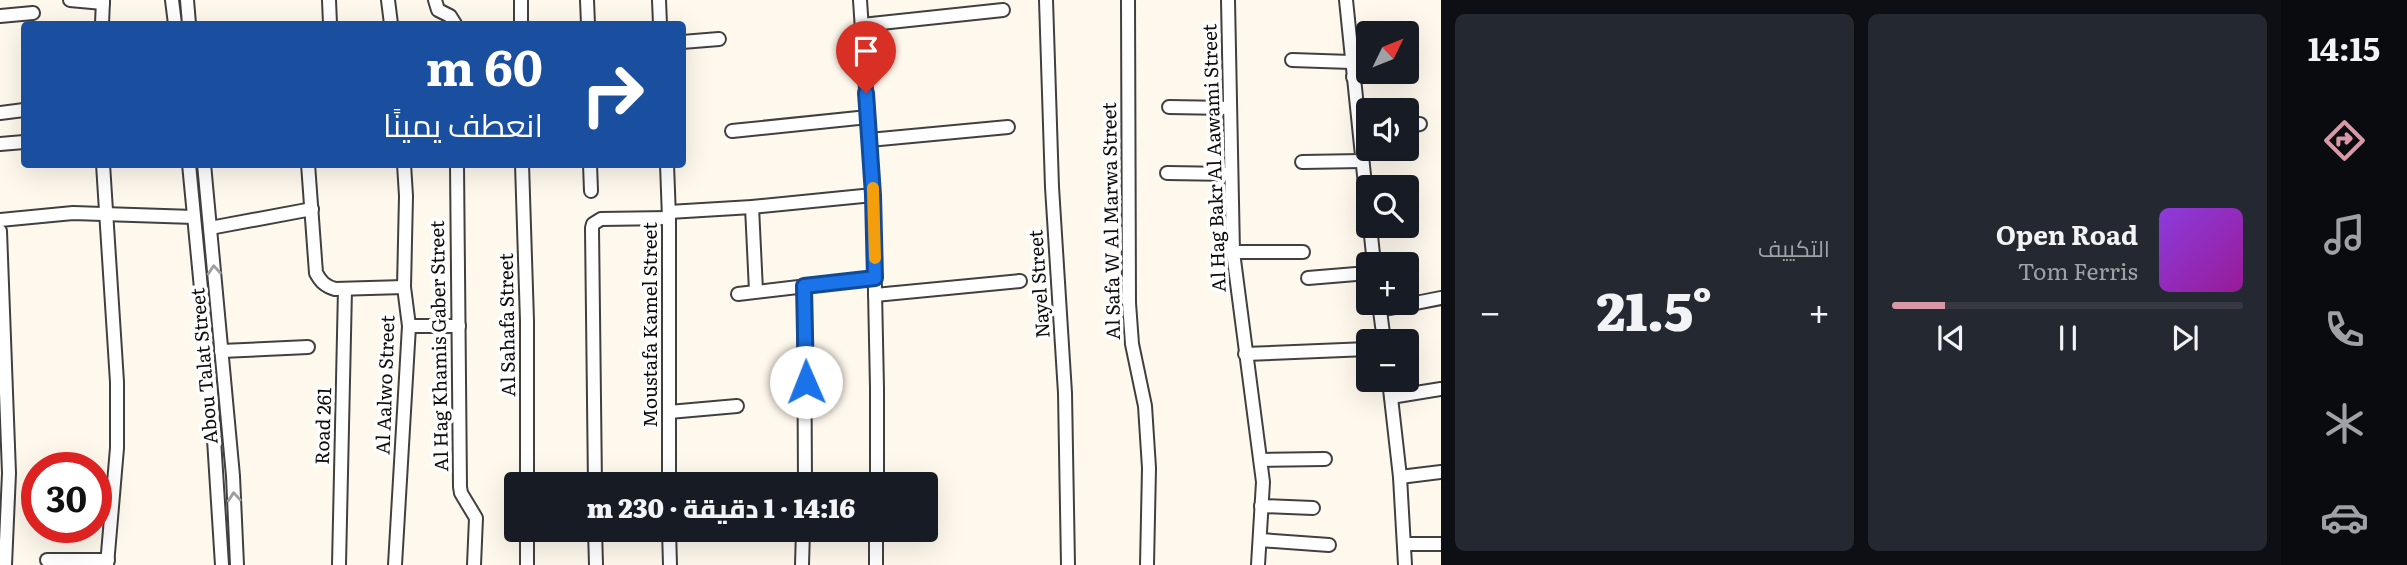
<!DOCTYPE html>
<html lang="ar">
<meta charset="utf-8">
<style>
:root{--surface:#171b24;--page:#242831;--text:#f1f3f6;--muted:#9ea1a6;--line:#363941;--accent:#d898a7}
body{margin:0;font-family:Literata,Cairo,serif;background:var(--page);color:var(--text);direction:rtl;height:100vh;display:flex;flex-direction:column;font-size:26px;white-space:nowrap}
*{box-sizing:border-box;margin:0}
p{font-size:23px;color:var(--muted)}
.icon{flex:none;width:38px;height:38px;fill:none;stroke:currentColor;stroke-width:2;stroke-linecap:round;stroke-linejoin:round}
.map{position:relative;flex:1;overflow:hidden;direction:ltr}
.panel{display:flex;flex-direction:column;gap:14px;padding:14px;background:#0d0f14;width:840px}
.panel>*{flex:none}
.guide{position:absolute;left:21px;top:21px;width:665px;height:147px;border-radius:7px;box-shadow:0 7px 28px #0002;direction:rtl;background:#1a4fa0;color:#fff;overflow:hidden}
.needle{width:46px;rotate:47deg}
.tools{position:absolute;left:1356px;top:21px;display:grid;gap:14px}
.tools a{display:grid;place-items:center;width:63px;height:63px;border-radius:7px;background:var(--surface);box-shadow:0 7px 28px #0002;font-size:35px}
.speed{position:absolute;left:21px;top:452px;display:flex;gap:14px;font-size:35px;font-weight:700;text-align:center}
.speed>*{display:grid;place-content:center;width:91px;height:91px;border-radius:50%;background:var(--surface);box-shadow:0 7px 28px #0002;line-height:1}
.speed .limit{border:10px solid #d22;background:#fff;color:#111}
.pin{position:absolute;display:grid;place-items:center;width:60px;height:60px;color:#fff;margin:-72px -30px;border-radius:50% 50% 50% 0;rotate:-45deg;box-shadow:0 0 7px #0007}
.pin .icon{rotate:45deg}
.me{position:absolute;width:77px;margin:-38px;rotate:359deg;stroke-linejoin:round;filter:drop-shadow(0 0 5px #0008)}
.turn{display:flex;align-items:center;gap:24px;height:147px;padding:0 28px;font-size:32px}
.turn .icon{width:91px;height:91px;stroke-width:2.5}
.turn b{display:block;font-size:49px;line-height:60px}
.big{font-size:52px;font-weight:800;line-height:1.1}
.panel .tile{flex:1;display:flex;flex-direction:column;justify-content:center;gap:10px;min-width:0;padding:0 24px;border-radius:10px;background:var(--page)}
.song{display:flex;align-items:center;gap:21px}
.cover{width:84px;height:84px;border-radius:10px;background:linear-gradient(135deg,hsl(270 70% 55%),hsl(300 70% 35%))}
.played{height:7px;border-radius:4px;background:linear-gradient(90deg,var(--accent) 15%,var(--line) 15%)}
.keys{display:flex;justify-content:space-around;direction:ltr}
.heat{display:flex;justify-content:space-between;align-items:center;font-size:38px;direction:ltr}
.panel .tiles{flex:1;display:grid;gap:14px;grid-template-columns:repeat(2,1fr)}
.trip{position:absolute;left:504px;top:472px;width:434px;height:70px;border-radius:7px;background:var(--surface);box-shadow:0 7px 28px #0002;font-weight:800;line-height:70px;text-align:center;direction:rtl}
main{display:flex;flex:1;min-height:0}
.tabs{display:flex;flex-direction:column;width:126px;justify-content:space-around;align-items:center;background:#090b0e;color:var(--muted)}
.tabs .icon{width:49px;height:49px}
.tabs .active{color:var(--accent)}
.tabs b{font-size:32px;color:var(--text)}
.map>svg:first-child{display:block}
</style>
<main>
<nav class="tabs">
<b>14:15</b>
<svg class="icon active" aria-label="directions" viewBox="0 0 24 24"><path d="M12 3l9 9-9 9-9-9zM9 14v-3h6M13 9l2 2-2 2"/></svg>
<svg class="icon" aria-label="music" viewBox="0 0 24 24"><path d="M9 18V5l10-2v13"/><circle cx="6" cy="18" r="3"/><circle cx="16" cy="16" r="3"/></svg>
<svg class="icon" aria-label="phone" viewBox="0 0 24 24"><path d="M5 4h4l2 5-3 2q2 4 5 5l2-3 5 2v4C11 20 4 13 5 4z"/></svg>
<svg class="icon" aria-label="climate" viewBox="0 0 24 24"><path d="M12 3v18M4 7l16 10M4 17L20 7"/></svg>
<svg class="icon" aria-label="car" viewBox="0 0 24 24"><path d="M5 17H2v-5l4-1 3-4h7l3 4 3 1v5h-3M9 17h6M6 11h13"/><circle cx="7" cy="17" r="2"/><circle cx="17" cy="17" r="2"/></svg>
</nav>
<section class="panel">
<div class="tiles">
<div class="tile">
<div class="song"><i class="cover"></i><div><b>Open Road</b><p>Tom Ferris</p></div></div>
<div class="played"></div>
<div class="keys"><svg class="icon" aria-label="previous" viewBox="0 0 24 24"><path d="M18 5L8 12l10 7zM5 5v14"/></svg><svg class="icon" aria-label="pause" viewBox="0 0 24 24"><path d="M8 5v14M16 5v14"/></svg><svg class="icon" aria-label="next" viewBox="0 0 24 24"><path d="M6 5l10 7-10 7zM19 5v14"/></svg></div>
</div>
<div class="tile"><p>التكييف</p>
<div class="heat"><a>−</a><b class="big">21.5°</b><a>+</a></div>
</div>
</div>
</section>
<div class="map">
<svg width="1441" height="565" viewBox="0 0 1441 565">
<rect width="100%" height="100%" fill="#fff8ed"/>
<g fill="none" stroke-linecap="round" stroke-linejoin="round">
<!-- minor casing -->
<g stroke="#404040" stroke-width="16">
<g id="minor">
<polyline points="70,0 103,3"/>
<polyline points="172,0 175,24"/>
<polyline points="187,0 189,24"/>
<polyline points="329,0 330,24"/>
<polyline points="388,0 391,24"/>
<polyline points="435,0 438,10 450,16 455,24"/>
<polyline points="521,0 521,24"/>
<polyline points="587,0 588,24"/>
<polyline points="659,0 660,24"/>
<polyline points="860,0 873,195 877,388 877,485"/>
<polyline points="1046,0 1052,187 1065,393 1068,565"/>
<polyline points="1128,0 1129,303 1132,344 1145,406 1149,468 1147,565"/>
<polyline points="1228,0 1233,252 1263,482 1258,565"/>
<polyline points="1346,0 1368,214"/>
<polyline points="0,16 33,13"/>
<polyline points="102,24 103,0"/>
<polyline points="862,25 1003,10"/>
<polyline points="682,42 719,39"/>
<polyline points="1292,60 1351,62"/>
<polyline points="1407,70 1409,70"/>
<polyline points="1353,77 1396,72"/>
<polyline points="1169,107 1229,108"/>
<polyline points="0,113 24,110"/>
<polyline points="1407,126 1420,124"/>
<polyline points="732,131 868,117"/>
<polyline points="869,140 1008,127"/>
<polyline points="0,144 24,142"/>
<polyline points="1302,162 1362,161"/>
<polyline points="103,164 117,382 117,448 107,565"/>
<polyline points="189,164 211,392 222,565"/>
<polyline points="204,164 233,476 237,565"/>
<path d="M 308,164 L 316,273 C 321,282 325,286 335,289 L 404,287"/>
<polyline points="457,164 460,487 461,493 476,518 474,565"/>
<polyline points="522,164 527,321 527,485"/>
<polyline points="590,164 591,191"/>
<polyline points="667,164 669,218 669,485"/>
<polyline points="1167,173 1231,174"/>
<polyline points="752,207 756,291"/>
<polyline points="669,212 752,207 873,195"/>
<polyline points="0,220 73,213 194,217"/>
<polyline points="1370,226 1374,264"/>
<polyline points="210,228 312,209"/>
<polyline points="0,231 9,473 5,565"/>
<polyline points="1233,252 1303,252"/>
<polyline points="1308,278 1368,273"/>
<polyline points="804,286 805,485"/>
<polyline points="738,294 875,278"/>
<polyline points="875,295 1020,281"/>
<polyline points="1379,303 1384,341"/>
<polyline points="1380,310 1441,298"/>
<polyline points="409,326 459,326"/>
<polyline points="221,351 308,347"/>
<polyline points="1245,354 1368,349"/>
<polyline points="1389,380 1400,477 1405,565"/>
<polyline points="1391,397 1441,389"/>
<polyline points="669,412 737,406"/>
<polyline points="1261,460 1325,459"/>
<polyline points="1400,477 1441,472"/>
<polyline points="595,485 592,228 593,224 601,219 669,218"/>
<polyline points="1261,506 1313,508"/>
<polyline points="527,530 527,565"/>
<polyline points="595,530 596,565"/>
<polyline points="669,530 670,565"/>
<polyline points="1260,540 1329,545"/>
<polyline points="1404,544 1441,544"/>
<polyline points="47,560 108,560"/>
<polyline points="339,565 345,289"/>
<polyline points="395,565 409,326 404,287 406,196 404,164"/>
<polyline points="802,565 803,530"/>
<polyline points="876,565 876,530"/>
</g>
</g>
<!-- minor -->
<use href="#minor" stroke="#fff" stroke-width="12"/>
</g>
<!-- one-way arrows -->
<defs><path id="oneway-chevron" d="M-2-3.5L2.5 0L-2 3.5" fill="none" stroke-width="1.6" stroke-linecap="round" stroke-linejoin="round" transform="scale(1.75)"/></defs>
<g stroke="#9e9e9e">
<use href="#oneway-chevron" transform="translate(214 270) rotate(-95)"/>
<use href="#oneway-chevron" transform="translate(234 497) rotate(-94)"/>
</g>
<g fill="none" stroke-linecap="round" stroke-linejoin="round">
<!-- route casing -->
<g stroke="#114b97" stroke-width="18">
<polyline id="route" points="806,382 804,286 875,278 873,195 866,93"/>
</g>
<!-- route -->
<use href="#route" stroke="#1a73e8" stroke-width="12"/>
<!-- slow -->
<polyline stroke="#f59e0b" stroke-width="12" points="873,188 875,258"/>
</g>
<g text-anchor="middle" stroke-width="7" stroke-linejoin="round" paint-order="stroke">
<!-- street labels -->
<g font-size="19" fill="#0d0d0d" stroke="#fff">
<text transform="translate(1214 158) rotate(-92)" y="7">Al Hag Bakr Al Aawami Street</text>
<text transform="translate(1111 221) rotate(-91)" y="7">Al Safa W Al Marwa Street</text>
<text transform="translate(1039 284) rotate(-94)" y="7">Nayel Street</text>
<text transform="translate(507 325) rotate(-91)" y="7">Al Sahafa Street</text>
<text transform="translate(650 325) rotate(-90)" y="7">Moustafa Kamel Street</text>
<text transform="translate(439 346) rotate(-91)" y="7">Al Hag Khamis Gaber Street</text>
<text transform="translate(204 366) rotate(-95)" y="7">Abou Talat Street</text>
<text transform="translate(385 385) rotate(-88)" y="7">Al Aalwo Street</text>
<text transform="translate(323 426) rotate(-88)" y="7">Road 261</text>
</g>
</g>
</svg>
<div class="tools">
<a><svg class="needle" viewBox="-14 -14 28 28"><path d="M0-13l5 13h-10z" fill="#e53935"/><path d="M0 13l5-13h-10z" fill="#9ea1a6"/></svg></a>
<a><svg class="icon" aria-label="sound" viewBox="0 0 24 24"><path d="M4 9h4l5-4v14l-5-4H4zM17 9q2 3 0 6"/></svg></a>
<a><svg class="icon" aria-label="search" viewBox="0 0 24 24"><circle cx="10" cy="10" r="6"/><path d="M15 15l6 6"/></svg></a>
<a>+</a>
<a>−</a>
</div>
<div class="speed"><div class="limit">30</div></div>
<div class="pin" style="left:866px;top:93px;background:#d93025"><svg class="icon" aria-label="arrive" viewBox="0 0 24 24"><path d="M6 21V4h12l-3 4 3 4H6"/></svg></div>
<svg class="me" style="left:806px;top:382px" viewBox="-20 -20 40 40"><circle r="19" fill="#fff"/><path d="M0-13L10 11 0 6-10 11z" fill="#1a73e8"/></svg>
<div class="trip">14:16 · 1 دقيقة · 230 m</div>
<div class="guide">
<div class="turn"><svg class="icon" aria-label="right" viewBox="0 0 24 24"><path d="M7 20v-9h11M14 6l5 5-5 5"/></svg><div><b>60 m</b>انعطف يمينًا</div></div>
</div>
</div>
</main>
